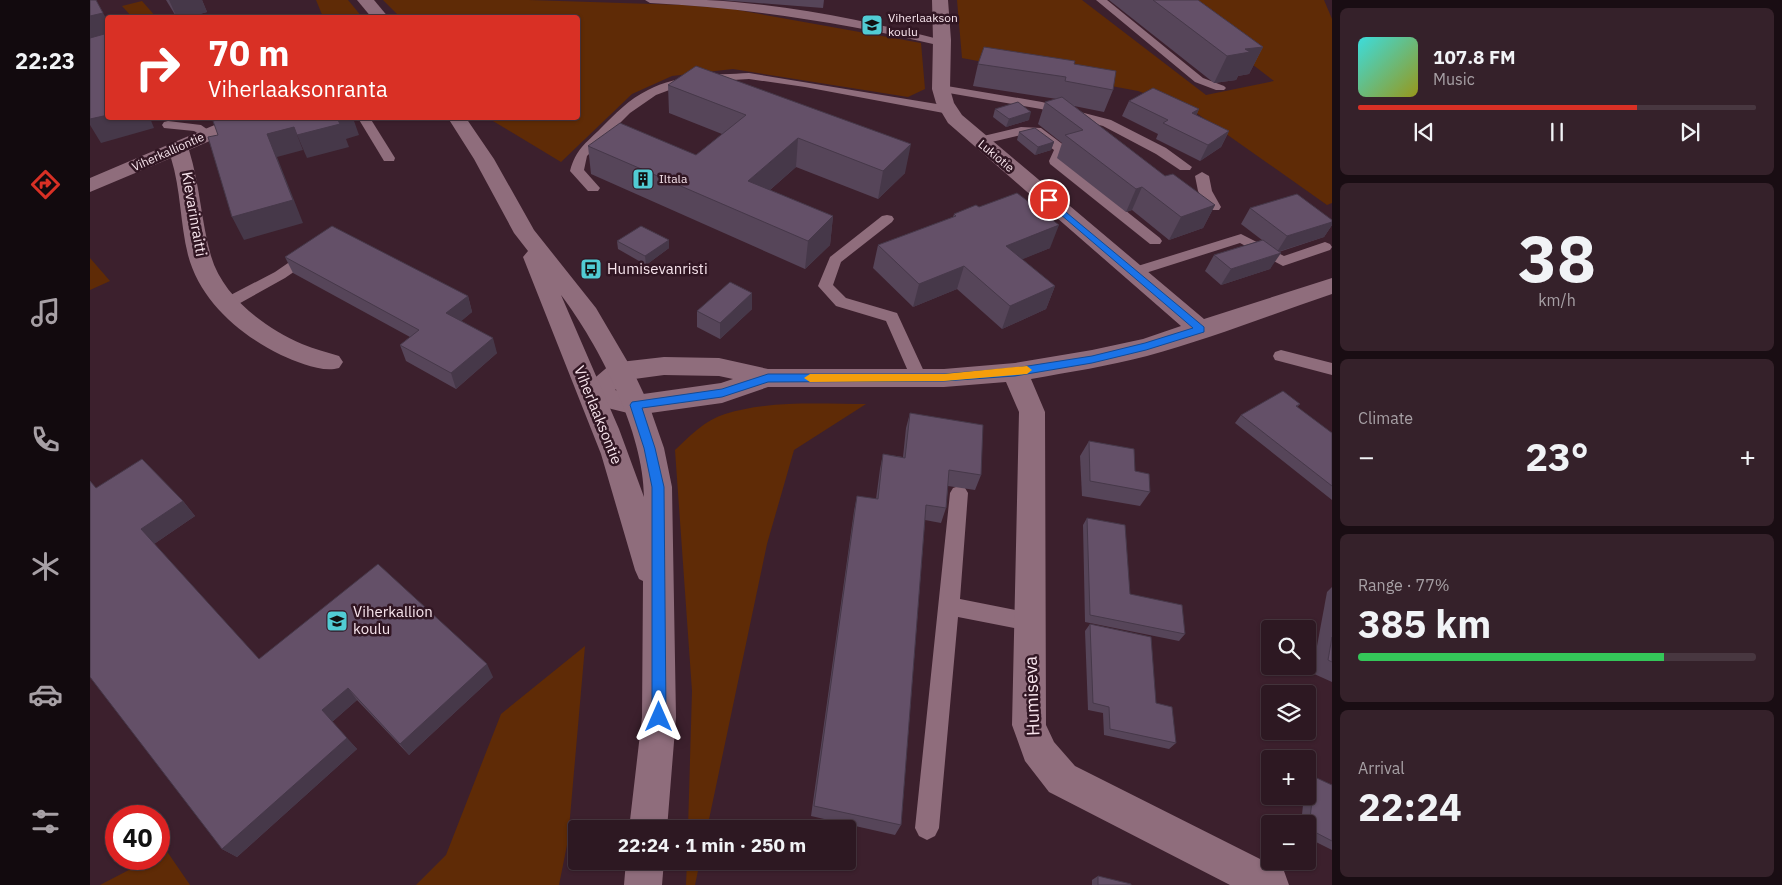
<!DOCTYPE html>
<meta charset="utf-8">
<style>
:root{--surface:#2d1822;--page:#35212a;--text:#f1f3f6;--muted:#a7a0a5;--line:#483740;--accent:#d93025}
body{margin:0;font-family:"IBM Plex Sans",sans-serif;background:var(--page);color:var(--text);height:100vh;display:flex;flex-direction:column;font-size:19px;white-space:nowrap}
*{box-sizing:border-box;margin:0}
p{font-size:16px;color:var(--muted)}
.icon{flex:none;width:28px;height:28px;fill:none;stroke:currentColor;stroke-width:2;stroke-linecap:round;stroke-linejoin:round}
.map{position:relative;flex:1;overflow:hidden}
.panel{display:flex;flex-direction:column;gap:8px;padding:8px;background:#190d13;width:450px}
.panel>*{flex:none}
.top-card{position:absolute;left:15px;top:15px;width:475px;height:105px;border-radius:5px;box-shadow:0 1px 4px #0004,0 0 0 1px var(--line);background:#d93025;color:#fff;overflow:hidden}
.controls{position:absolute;left:1171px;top:620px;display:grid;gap:10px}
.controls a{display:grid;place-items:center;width:55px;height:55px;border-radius:5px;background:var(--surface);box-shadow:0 1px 4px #0004,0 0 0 1px var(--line);font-size:25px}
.speed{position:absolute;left:15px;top:805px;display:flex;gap:10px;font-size:25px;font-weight:700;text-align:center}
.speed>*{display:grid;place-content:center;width:65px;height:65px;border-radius:50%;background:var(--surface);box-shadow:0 1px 4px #0004,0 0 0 1px var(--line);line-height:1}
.speed .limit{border:8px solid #d22;background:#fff;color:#111}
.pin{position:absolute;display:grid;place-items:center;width:42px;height:42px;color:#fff;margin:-21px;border:2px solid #fff;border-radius:50%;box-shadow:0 1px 5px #0007}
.me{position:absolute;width:55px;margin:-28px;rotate:0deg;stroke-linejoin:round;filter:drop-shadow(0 0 4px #0008)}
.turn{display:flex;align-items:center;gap:18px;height:105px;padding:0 20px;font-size:22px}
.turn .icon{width:65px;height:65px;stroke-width:2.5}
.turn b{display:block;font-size:35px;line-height:42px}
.big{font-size:38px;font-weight:700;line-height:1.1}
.panel .card{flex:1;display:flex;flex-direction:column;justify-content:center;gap:8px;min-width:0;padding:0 18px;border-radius:8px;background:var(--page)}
.panel .dial{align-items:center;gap:0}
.dial b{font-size:65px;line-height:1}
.song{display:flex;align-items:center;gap:15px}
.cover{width:60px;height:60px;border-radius:8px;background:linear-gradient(135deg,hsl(180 70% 55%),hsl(60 70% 35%))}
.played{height:5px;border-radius:2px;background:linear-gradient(90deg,var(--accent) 70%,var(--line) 70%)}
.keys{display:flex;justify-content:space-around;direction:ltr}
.heat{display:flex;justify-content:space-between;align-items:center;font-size:28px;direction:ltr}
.charge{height:8px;border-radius:4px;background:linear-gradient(90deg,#34c759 77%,var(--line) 0)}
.trip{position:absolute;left:478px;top:820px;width:288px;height:50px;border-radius:5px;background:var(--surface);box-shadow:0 1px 4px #0004,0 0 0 1px var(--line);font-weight:700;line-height:50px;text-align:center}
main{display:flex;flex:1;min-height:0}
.dock{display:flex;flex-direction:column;width:90px;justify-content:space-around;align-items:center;background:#120a0e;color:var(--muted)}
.dock .icon{width:35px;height:35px}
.dock .current{color:var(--accent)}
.dock b{font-size:22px;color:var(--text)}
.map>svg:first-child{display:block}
</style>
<main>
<nav class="dock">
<b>22:23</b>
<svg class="icon current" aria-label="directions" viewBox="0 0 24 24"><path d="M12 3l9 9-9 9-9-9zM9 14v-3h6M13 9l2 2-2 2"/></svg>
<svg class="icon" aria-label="music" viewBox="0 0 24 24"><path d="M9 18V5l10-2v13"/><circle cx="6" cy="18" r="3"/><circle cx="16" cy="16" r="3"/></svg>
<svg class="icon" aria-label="phone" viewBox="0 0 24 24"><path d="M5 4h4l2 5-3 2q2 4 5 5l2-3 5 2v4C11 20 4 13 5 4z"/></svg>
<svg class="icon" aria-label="climate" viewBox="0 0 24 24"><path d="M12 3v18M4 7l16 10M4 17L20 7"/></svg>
<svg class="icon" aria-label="car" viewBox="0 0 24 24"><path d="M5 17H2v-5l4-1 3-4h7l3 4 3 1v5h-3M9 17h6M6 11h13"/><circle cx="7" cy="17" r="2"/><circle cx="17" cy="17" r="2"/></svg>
<svg class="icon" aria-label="filters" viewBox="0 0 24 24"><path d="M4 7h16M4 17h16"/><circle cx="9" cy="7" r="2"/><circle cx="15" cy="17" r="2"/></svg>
</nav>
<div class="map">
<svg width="1242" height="885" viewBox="0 0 1242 885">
<rect width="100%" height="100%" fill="#3c202d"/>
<!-- green -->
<g fill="#5f2b06">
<polygon points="226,0 258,0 272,17 233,17"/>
<polygon points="293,0 439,0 593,5 642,9 831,43 835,89 818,97 643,69 582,76 542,94 471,162 398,118 488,118 488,18 310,17"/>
<polygon points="867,0 992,0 1116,95 1184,81 1079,0 1234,0 1242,19 1242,203 1237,205 1105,112 1048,91 872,58"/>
<polygon points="52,1 66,17 42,17 32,6"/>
<polygon points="0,258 20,281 0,290"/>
<path d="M 776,404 L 704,450 L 677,544 L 617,829 L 598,829 L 602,691 L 585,450 C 600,436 615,420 635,414 C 679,400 731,404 776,404 Z"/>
<polygon points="495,646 478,840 469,885 326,885 356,855 411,714"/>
<polygon points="76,850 100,885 10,885 60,859 69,859 69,854"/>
<polygon points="597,861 610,861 605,885 596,885"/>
</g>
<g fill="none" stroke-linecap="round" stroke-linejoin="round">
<!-- lane -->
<g fill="#8f6d7c" fill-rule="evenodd">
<path d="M 555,0 C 575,0 596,0 616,0 C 696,4 778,21 856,41 L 857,43 L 852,46 C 756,23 659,8 560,3 Z"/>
<polygon points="1006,0 1017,0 1113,78 1134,86 1136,88 1134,90 1126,90 1105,82"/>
<path d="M 659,73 L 859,106 L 865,110 L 859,114 L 715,87 L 659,79 L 609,82 L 590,86 L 566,95 L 540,113 L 497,156 L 494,170 L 510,188 L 508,191 L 498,191 L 480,171 C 486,149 495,144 511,128 C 525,114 539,99 558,90 C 588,74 625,75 659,73 Z"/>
<polygon points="851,85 952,102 1021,120 1076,148 1102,167 1100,170 1090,170 1066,154 1013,126 951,109 847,91 845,89 847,87"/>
<polygon points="268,118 280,118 305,158 304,161 294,161"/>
<polygon points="78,121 111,125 124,134 118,138 104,131 74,128 72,125 74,122"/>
<polygon points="931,127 951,128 975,146 977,149 972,160 1070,238 1072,241 1070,244 1060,244 960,164 959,161 964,150 944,135 931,135 889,145 883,141 885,138"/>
<polygon points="1112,172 1119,176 1122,191 1131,207 1129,210 1119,210 1108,191 1105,176"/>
<polygon points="797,215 802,216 804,219 802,222 751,262 743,285 756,298 807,313 837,378 835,382 829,384 823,382 821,378 796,321 746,306 728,286 740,257 792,216"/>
<polygon points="1151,234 1194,256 1235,242 1240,244 1242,247 1240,250 1193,266 1150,243 1043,277 1038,275 1036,272 1038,269"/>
<polygon points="219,250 224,252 226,255 224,258 195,278 143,307 138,308 133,307 130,303 133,299 185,272 214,252"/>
<polygon points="1191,350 1242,363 1242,375 1185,360 1183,356 1185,352"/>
<polygon points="869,486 875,488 878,493 870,599 940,613 947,615 950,622 947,629 940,631 868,617 849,828 845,836 837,840 829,836 825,828 860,493 863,488"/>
</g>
<!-- street -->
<g fill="#8f6d7c" fill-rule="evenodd">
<path d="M 842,0 L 858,0 L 861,40 L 860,89 L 864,103 L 872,115 L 1114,319 L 1242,278 L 1242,294 C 1180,315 1120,339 1057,356 C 1019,366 980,372 941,379 L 955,412 L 956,725 L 964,742 L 985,766 L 1194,871 L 1199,885 L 1140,885 L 959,792 L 935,761 L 922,725 L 929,412 L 916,382 L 854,387 L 678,387 L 632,403 L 546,415 L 493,402 L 489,395 L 493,388 L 521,364 L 530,362 L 574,357 L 629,358 L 678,369 L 854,369 L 925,363 L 1002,350 L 1053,339 L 1091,326 L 858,123 L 846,103 L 842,89 L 843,40 ZM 574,375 L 629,376 L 643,379 L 631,383 L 546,395 L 525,390 L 537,380 Z"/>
<path d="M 141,118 L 166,118 L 163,122 L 99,150 C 110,185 111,221 121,256 C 133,297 174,327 212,344 C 224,349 237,352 249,356 L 253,362 L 249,368 C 232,373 207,362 191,355 C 150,335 110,301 98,255 C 90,223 91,190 81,158 L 0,192 L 0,178 Z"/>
</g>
<!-- secondary -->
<g fill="#8f6d7c" fill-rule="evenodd">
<polygon points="267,0 284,0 299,18 282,18"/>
<path d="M 358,118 L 376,118 L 404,159 L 444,230 L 506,308 L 543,371 L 559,405 L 574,448 L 582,487 L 586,717 L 577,829 L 539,829 L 552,717 L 553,581 L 549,579 L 545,570 L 511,454 L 433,257 L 438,251 L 424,233 L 384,159 ZM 471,295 C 509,345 554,433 554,497 L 529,429 Z"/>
<polygon points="536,861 574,861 572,885 534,885"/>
</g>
</g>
<!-- wall -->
<g fill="#564559">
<polygon points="76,0 112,0 117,12 95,18 87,18"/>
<polygon points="629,0 734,0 733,8"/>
<polygon points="1019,0 1108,0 1173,47 1159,74 1148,76 1146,80 1124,83"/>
<polygon points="888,64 984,64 1023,90 1014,112 984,106 1075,176 1125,205 1113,228 1079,240 1042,210 1036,212 967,158 972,143 948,124 955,102 967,99 883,86"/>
<polygon points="578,85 815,173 788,199 706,167 680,190 743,216 740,245 715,269 501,174 498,146 606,155 632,134 579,113"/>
<polygon points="1039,101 1109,109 1106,116 1139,131 1131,147 1110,161 1066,139 1068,134 1032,116"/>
<polygon points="905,109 939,120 916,127 903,117"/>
<polygon points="929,132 964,142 961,150 945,155 927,140"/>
<polygon points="889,207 960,248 932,259 965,286 956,309 912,329 867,289 823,307 783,268 788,245 863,217 864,214"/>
<polygon points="1160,208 1242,220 1242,225 1234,237 1189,252 1180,269 1131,285 1115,271 1124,255 1172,240 1151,224"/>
<polygon points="579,240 579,248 556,265 528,249 527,241"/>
<polygon points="195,257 378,296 382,312 371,321 407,353 366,389 316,361 310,345 320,337 203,273"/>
<polygon points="662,293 662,309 630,339 607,327 607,311"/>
<polygon points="1210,404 1207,407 1242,433 1242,500 1145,423 1151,415"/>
<polygon points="820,413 891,475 885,490 858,486 856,508 851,523 835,520 811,825 805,835 721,816 764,511 767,496 786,499 790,469 793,454 813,457 816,428"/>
<polygon points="999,441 1045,471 1060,492 1050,506 992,496 990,456"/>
<polygon points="7,488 93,501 105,516 64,544 169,659 403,677 319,755 267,700 242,722 267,749 147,857 132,849"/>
<polygon points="997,518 1040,594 1095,634 1089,641 995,622 993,525"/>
<polygon points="1242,587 1242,682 1222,673 1237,592"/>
<polygon points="1000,624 1066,703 1086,743 1079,749 1014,735 1013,713 998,710 995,631"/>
<polygon points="1242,785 1242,850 1218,838 1218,824 1211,824 1213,805 1203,800 1203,796 1218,796"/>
<polygon points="1008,876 1041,885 1002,885 1002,880"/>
</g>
<!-- shaded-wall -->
<g fill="#463849">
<polygon points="6,0 17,20 18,36 0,41 0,16"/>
<polygon points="79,0 112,0 117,12 95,18 87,18"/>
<polygon points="1173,47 1159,74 1148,76 1146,80 1124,83 1137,56 1155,49"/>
<polygon points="1109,109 1102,125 1102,113"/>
<polygon points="941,112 939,120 916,127 919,119"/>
<polygon points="18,115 18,118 60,118 64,128 11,143 0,125 0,119"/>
<polygon points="247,118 263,118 269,135 256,139 259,147 217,158 207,135"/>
<polygon points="204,127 213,150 187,157 213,223 154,240 142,217 177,134"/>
<polygon points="1139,131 1131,147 1110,161 1118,145"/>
<polygon points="708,138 706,167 657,210 658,181"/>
<polygon points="964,142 961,150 945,155 948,147"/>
<polygon points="821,144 815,173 788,199 793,171"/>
<polygon points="1052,187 1042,210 1036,212 1046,189"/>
<polygon points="1125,205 1113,228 1079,240 1091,217"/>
<polygon points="743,216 740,245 715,269 718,241"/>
<polygon points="1242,222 1242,225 1234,237 1187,252 1197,236"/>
<polygon points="969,225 960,248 909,269 916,246"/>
<polygon points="579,240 579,248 556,265 555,256"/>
<polygon points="1191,253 1180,269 1131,285 1141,269"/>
<polygon points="874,266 867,289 823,307 829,284"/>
<polygon points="965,286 956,309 912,329 920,306"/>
<polygon points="662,293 662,309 630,339 630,323"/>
<polygon points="378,296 382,312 362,329 356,313"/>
<polygon points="403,338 407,353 366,389 361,373"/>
<polygon points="93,501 105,516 64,544 51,529"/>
<polygon points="397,664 403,677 319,755 310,744"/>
<polygon points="258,688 267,700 242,722 232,710"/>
<polygon points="257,738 267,749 147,857 132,849"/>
</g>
<!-- building -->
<g fill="#645068" stroke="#463849">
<polygon points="0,0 6,0 13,13 0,16"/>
<polygon points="1063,0 1108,0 1173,47 1155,49 1160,52 1137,56"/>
<polygon points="18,33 18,115 0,119 0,38"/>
<polygon points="894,47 985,61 984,64 1026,71 1023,90 975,81 976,77 888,64"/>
<polygon points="606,66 821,144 793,171 708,138 658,181 743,216 718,241 498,146 530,123 606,155 656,115 578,85"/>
<polygon points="1063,88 1109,109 1102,113 1139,131 1118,145 1073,123 1078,120 1039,101"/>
<polygon points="972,97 1075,176 1083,174 1125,205 1091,217 1052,187 1046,189 975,135 993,130 955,102"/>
<polygon points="928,102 941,112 919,119 905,109"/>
<polygon points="136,118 247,118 250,124 207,135 204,127 177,134 203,200 142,217 118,137 128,135 123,121"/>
<polygon points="945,128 964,142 948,147 929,132"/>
<polygon points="927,193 969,225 916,246 965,286 920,306 874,266 829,284 788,245 866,216 864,214 886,205 889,207"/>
<polygon points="1207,194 1242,220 1242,222 1197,236 1160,208"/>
<polygon points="242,226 378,296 356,313 403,338 361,373 310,345 329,330 195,257"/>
<polygon points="551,226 579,240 555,256 527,241"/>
<polygon points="1173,240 1191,253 1141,269 1124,255"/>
<polygon points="640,282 662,293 630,323 607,311"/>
<polygon points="1193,391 1210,404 1206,406 1242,433 1242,486 1151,415"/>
<polygon points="820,413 893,425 891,475 859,470 856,508 836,505 811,825 724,806 767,496 788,499 793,454 815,458"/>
<polygon points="999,441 1044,449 1045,471 1059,474 1060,492 1000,481"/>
<polygon points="52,459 93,501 51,529 169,659 288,564 397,664 310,744 258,688 232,710 257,738 132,849 0,677 0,481 6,488"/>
<polygon points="997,518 1035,525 1040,594 1092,605 1095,634 1000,615"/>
<polygon points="1000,624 1061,637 1066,703 1082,707 1086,743 1020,729 1019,707 1003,703"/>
<polygon points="1242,637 1242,662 1238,660"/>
<polygon points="1218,774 1242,785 1242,841 1219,829 1222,800 1214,796 1218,796"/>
<polygon points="1008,876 1041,884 1041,885 1008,885"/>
</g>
<!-- route -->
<polygon fill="#1a73e8" stroke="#114b97" points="959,198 1114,327 1114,332 1056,350 1002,363 925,376 854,381 678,382 632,397 552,408 565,448 574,487 576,717 574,722 569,724 564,722 562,717 562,487 554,448 540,405 542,402 632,389 678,374 854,374 925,368 1002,356 1055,343 1103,328 956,202 956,199"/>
<!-- slow -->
<polygon fill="#f59e0b" points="937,366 942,370 937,374 854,381 720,382 714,378 720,374 854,374"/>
<!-- icons -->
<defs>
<g id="school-square" transform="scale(1.125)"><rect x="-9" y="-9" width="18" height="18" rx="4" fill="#51ccd4" stroke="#311623"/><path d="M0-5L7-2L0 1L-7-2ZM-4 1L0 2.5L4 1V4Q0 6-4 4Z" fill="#111"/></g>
<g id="building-square" transform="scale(1.125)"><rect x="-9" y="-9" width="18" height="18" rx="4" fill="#51ccd4" stroke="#311623"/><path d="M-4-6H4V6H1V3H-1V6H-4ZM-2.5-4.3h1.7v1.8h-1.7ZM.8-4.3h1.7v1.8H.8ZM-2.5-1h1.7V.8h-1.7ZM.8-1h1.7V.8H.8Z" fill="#111"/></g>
<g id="bus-square" transform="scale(1.125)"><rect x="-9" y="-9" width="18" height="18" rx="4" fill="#51ccd4" stroke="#311623"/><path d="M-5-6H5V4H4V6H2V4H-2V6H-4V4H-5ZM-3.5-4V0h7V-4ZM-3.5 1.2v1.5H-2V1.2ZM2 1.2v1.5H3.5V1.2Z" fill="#111"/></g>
</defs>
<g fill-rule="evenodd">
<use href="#school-square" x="782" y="25"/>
<use href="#building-square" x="553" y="179"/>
<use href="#bus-square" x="501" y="269"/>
<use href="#school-square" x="247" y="621"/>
</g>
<g text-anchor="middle" stroke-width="5" stroke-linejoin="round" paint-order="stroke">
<!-- far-poi labels -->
<g font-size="12" fill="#f7e4ec" stroke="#311623" text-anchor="start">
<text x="798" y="22">Viherlaakson<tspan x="798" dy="14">koulu</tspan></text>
<text x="569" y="183">Iltala</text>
</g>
<!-- far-street labels -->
<g font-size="12" fill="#f7e4ec" stroke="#311623">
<text transform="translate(78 152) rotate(-24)" y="4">Viherkalliontie</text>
<text transform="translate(906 156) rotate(40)" y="4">Lukiotie</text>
</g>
<!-- street labels -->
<g font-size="15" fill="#f7e4ec" stroke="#311623">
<text transform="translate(104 214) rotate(80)" y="5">Kievarinraitti</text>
<text transform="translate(508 415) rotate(68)" y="5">Viherlaaksontie</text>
</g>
<!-- poi labels -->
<g font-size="15" fill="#f7e4ec" stroke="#311623" text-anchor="start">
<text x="517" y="274">Humisevanristi</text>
<text x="263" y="617">Viherkallion<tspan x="263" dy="17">koulu</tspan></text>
</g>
<!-- near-street labels -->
<g font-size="18" fill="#f7e4ec" stroke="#311623">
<text transform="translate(942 696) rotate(-92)" y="6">Humiseva</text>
</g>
</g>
</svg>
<div class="controls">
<a><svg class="icon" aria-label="search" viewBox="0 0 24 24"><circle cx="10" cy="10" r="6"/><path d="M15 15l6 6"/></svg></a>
<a><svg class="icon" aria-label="layers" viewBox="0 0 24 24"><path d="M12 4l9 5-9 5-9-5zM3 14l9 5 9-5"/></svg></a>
<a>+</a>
<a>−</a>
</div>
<div class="speed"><div class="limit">40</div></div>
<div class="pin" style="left:959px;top:200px;background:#d93025"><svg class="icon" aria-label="arrive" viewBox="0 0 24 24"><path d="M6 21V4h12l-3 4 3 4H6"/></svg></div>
<svg class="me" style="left:569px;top:717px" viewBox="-20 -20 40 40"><path d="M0-17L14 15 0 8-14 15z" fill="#1a73e8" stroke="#fff" stroke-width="4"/></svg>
<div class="trip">22:24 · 1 min · 250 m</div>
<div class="top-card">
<div class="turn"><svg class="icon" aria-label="right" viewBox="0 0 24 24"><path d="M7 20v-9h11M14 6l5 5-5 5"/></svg><div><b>70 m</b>Viherlaaksonranta</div></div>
</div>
</div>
<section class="panel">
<div class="card">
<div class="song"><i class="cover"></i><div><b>107.8 FM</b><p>Music</p></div></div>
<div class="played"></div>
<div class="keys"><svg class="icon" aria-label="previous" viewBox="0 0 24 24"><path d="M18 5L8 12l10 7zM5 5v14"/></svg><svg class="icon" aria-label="pause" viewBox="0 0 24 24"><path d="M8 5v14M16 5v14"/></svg><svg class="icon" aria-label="next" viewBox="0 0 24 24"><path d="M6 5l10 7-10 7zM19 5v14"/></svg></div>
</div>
<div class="card dial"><b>38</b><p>km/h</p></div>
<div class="card"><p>Climate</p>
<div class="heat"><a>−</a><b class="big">23°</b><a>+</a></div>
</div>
<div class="card"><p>Range · 77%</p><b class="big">385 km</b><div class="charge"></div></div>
<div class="card"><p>Arrival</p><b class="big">22:24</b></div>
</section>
</main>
